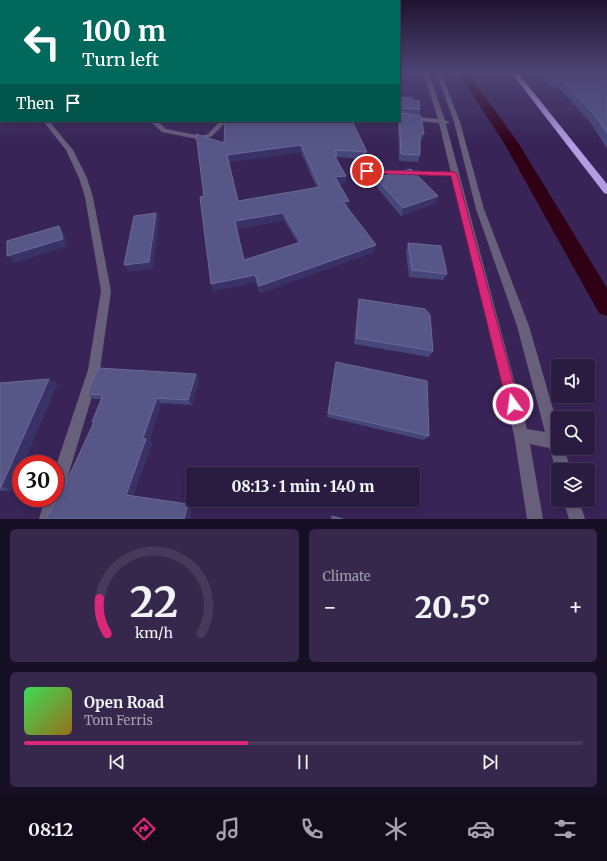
<!DOCTYPE html>
<meta charset="utf-8">
<style>
:root{--surface:#2a1b41;--page:#36284c;--text:#f1f3f6;--muted:#a5a1b1;--line:#46395a;--accent:#db2777}
body{margin:0;font-family:Merriweather,serif;background:var(--page);color:var(--text);height:100vh;display:flex;flex-direction:column;font-size:15px;white-space:nowrap}
*{box-sizing:border-box;margin:0}
p{font-size:13px;color:var(--muted)}
.icon{flex:none;width:22px;height:22px;fill:none;stroke:currentColor;stroke-width:2;stroke-linecap:round;stroke-linejoin:round}
.map{position:relative;height:519px;overflow:hidden}
.panel{display:flex;flex-direction:column;gap:10px;padding:10px;background:#170f24;flex:1}
.panel>*{flex:none}
.top-card{position:absolute;left:0px;top:0px;width:400px;height:122px;box-shadow:0 2px 6px #0003,0 0 0 1px var(--line);background:#00695c;color:#fff;overflow:hidden}
.tools{position:absolute;left:551px;top:359px;display:grid;gap:8px}
.tools a{display:grid;place-items:center;width:44px;height:44px;border-radius:4px;background:var(--surface);box-shadow:0 2px 6px #0003,0 0 0 1px var(--line);font-size:20px}
.speed{position:absolute;left:12px;top:455px;display:flex;gap:8px;font-size:20px;font-weight:700;text-align:center}
.speed>*{display:grid;place-content:center;width:52px;height:52px;border-radius:50%;background:var(--surface);box-shadow:0 2px 6px #0003,0 0 0 1px var(--line);line-height:1}
.speed .limit{border:6px solid #d22;background:#fff;color:#111}
.pin{position:absolute;display:grid;place-items:center;width:34px;height:34px;color:#fff;margin:-17px;border:2px solid #fff;border-radius:50%;box-shadow:0 1px 4px #0007}
.me{position:absolute;width:44px;margin:-22px;rotate:346deg;stroke-linejoin:round;filter:drop-shadow(0 0 3px #0008)}
.turn{display:flex;align-items:center;gap:14px;height:84px;padding:0 16px;font-size:18px}
.turn .icon{width:52px;height:52px;stroke-width:2.5}
.turn b{display:block;font-size:28px;line-height:34px}
.then{display:flex;align-items:center;height:38px;padding:0 16px;background:#0003;gap:8px;font-size:15px}
.big{font-size:30px;font-weight:800;line-height:1.1}
.panel .card{flex:1;display:flex;flex-direction:column;justify-content:center;gap:6px;min-width:0;padding:0 14px;border-radius:6px;background:var(--page)}
.panel .dial{align-items:center;gap:0}
.dial svg{height:104px;overflow:visible;fill:none;stroke:var(--line);stroke-width:7;stroke-linecap:round;text-anchor:middle}
.dial text{fill:var(--text);stroke:none}
.song{display:flex;align-items:center;gap:12px}
.cover{width:48px;height:48px;border-radius:6px;background:linear-gradient(135deg,hsl(130 70% 55%),hsl(40 70% 35%))}
.played{height:4px;border-radius:2px;background:linear-gradient(90deg,var(--accent) 40%,var(--line) 40%)}
.keys{display:flex;justify-content:space-around;direction:ltr}
.heat{display:flex;justify-content:space-between;align-items:center;font-size:22px;direction:ltr}
.panel .tiles{flex:1;display:grid;gap:10px;grid-template-columns:1fr 1fr}
.card:last-child{grid-column:span 2}
.trip{position:absolute;left:186px;top:467px;width:234px;height:40px;border-radius:4px;background:var(--surface);box-shadow:0 2px 6px #0003,0 0 0 1px var(--line);font-weight:800;line-height:40px;text-align:center}
.tab-bar{display:flex;height:64px;justify-content:space-around;align-items:center;background:#110b1a;color:var(--muted)}
.tab-bar .icon{width:28px;height:28px}
.tab-bar .active{color:var(--accent)}
.tab-bar b{font-size:18px;color:var(--text)}
.map>svg:first-child{display:block}
</style>
<div class="map">
<svg width="607" height="519" viewBox="0 0 607 519">
<rect width="100%" height="100%" fill="#382457"/>
<g fill="none" stroke-linecap="round" stroke-linejoin="round">
<!-- canal -->
<polygon fill="#300015" fill-rule="evenodd" points="457,72 467,72 517,141 607,288 607,316 599,313 503,141"/>
<!-- lane -->
<polygon fill="#685f7b" fill-rule="evenodd" points="364,169 454,172 458,174 454,176 367,173 364,173"/>
<!-- street -->
<g fill="#685f7b" fill-rule="evenodd">
<polygon points="423,72 428,72 445,120 450,122 446,124 527,429 545,432 517,326 476,209 454,122 436,72 441,72 460,122 484,209 529,326 558,426 558,448 564,448 571,470 558,470 558,475 549,448 530,444 543,519 527,519 514,435 439,123 399,119 399,115 438,119"/>
<rect x="0" y="111" width="1" height="4"/>
<polygon points="43,121 49,121 73,150 87,178 93,197 111,291 100,370 55,519 39,519 45,498 55,498 55,469 88,370 101,291 85,197 79,178 66,150"/>
<polygon points="150,121 157,121 166,129 201,136 208,134 220,121 227,121 212,136 202,140 162,132"/>
<polygon points="563,500 579,500 585,519 569,519"/>
</g>
<!-- highway -->
<polygon fill="#b29ce2" fill-rule="evenodd" points="511,72 517,72 607,184 607,194 604,193"/>
</g>
<!-- wall -->
<g fill="#454779" fill-rule="evenodd">
<polygon points="486,72 512,72 511,74"/>
<polygon points="518,72 607,72 607,149 590,122 559,88 550,87 544,77 521,75"/>
<polygon points="399,97 413,100 420,109 419,116 424,134 422,140 420,140 420,155 418,162 399,161 398,121 399,121"/>
<path d="M 225,121 L 367,152 L 366,159 L 337,157 L 337,160 L 346,176 L 345,183 L 339,184 L 348,208 L 374,252 L 260,293 L 256,282 L 214,291 L 211,284 L 204,196 L 224,143 ZM 301,152 L 317,188 L 238,201 L 229,162 ZM 284,220 L 298,243 L 244,260 L 237,229 Z"/>
<polygon points="376,178 438,196 436,203 401,216 375,185"/>
<polygon points="408,243 447,274 443,280 409,277 406,250"/>
<polygon points="359,299 433,351 429,357 354,344 358,305"/>
<polygon points="336,362 429,436 424,440 327,417"/>
<polygon points="196,374 199,379 192,405 161,403 149,441 152,443 133,496 192,505 189,519 46,519 65,485 94,423 92,422 102,399 94,399 87,394"/>
<polygon points="49,379 57,384 23,464 21,464 21,469 12,490 0,491 0,383"/>
</g>
<!-- shaded-wall -->
<g fill="#393266">
<polygon points="301,145 301,152 229,162 227,155"/>
<polygon points="346,176 345,183 334,184 335,177"/>
<polygon points="438,196 436,203 401,216 403,208"/>
<polygon points="349,201 348,208 343,202"/>
<polygon points="156,213 159,220 153,269 129,272 124,265"/>
<polygon points="283,213 284,220 237,229 235,221"/>
<polygon points="59,226 64,233 68,246 14,263 7,256"/>
<polygon points="376,245 374,252 260,293 259,286"/>
<polygon points="255,275 256,282 214,291 211,284"/>
<polygon points="196,374 199,379 192,405 188,400"/>
<polygon points="49,379 57,384 23,464 21,464 21,469 12,490 1,487"/>
<polygon points="157,398 161,403 149,441 152,443 133,497 126,495 143,438"/>
<polygon points="188,504 192,505 189,519 184,519"/>
</g>
<!-- building -->
<g fill="#565687" stroke="#6b6a98" fill-rule="evenodd">
<polygon points="548,72 607,72 607,133 595,115 562,81 553,81"/>
<polygon points="399,97 413,98 413,100 419,101 420,109 399,108"/>
<polygon points="399,113 421,116 424,134 420,133 420,155 401,154"/>
<path d="M 225,121 L 352,121 L 367,152 L 335,150 L 337,155 L 334,155 L 346,176 L 335,177 L 349,201 L 343,202 L 376,245 L 259,286 L 255,275 L 211,284 L 200,197 L 204,196 L 196,134 L 224,143 ZM 301,145 L 320,187 L 238,201 L 227,155 ZM 283,213 L 301,242 L 244,260 L 235,221 Z"/>
<polygon points="411,169 438,196 403,208 376,178"/>
<polygon points="156,213 149,262 124,265 134,216"/>
<polygon points="59,226 63,239 7,256 7,241"/>
<polygon points="408,243 441,246 447,274 412,270"/>
<polygon points="359,299 425,309 430,315 433,351 356,338"/>
<polygon points="336,362 427,381 429,436 328,413"/>
<polygon points="98,368 196,374 188,400 157,398 143,438 146,439 126,495 188,504 184,519 46,519 65,485 94,422 92,422 103,395 87,394"/>
<polygon points="49,379 1,487 0,487 0,383"/>
<polygon points="332,516 343,519 332,519"/>
</g>
<!-- sky -->
<linearGradient id="sky" x2="0" y2="1"><stop stop-color="#1f1430"/><stop offset="0.5" stop-color="#4d4574"/><stop offset="1" stop-color="#4d4574" stop-opacity="0"/></linearGradient>
<rect width="607" height="144" fill="url(#sky)"/>
<!-- route -->
<polygon fill="#db2777" stroke="#8e194d" points="364,170 454,172 457,174 519,404 517,409 513,410 508,409 507,404 451,176 367,173 364,173"/>
</svg>
<div class="tools">
<a><svg class="icon" aria-label="sound" viewBox="0 0 24 24"><path d="M4 9h4l5-4v14l-5-4H4zM17 9q2 3 0 6"/></svg></a>
<a><svg class="icon" aria-label="search" viewBox="0 0 24 24"><circle cx="10" cy="10" r="6"/><path d="M15 15l6 6"/></svg></a>
<a><svg class="icon" aria-label="layers" viewBox="0 0 24 24"><path d="M12 4l9 5-9 5-9-5zM3 14l9 5 9-5"/></svg></a>
</div>
<div class="speed"><div class="limit">30</div></div>
<div class="pin" style="left:367px;top:171px;background:#d93025"><svg class="icon" aria-label="arrive" viewBox="0 0 24 24"><path d="M6 21V4h12l-3 4 3 4H6"/></svg></div>
<svg class="me" style="left:513px;top:404px" viewBox="-20 -20 40 40"><circle r="17" fill="#db2777" stroke="#fff" stroke-width="3"/><path d="M0-11L8 9 0 5-8 9z" fill="#fff"/></svg>
<div class="trip">08:13 · 1 min · 140 m</div>
<div class="top-card">
<div class="turn"><svg class="icon" aria-label="left" viewBox="0 0 24 24"><path d="M17 20v-9H6M10 6l-5 5 5 5"/></svg><div><b>100 m</b>Turn left</div></div>
<div class="then">Then<svg class="icon" aria-label="arrive" viewBox="0 0 24 24"><path d="M6 21V4h12l-3 4 3 4H6"/></svg></div>
</div>
</div>
<section class="panel">
<div class="tiles">
<div class="card dial"><svg viewBox="0 0 100 80">
<path d="M14 69A42 42 0 1 1 86 69"/>
<path d="M14 69A42 42 0 0 1 8 42" stroke="#db2777"/>
<text x="50" y="56" font-size="32" font-weight="700">22</text>
<text x="50" y="72" font-size="11">km/h</text>
</svg></div>
<div class="card"><p>Climate</p>
<div class="heat"><a>−</a><b class="big">20.5°</b><a>+</a></div>
</div>
<div class="card">
<div class="song"><i class="cover"></i><div><b>Open Road</b><p>Tom Ferris</p></div></div>
<div class="played"></div>
<div class="keys"><svg class="icon" aria-label="previous" viewBox="0 0 24 24"><path d="M18 5L8 12l10 7zM5 5v14"/></svg><svg class="icon" aria-label="pause" viewBox="0 0 24 24"><path d="M8 5v14M16 5v14"/></svg><svg class="icon" aria-label="next" viewBox="0 0 24 24"><path d="M6 5l10 7-10 7zM19 5v14"/></svg></div>
</div>
</div>
</section>
<nav class="tab-bar">
<b>08:12</b>
<svg class="icon active" aria-label="directions" viewBox="0 0 24 24"><path d="M12 3l9 9-9 9-9-9zM9 14v-3h6M13 9l2 2-2 2"/></svg>
<svg class="icon" aria-label="music" viewBox="0 0 24 24"><path d="M9 18V5l10-2v13"/><circle cx="6" cy="18" r="3"/><circle cx="16" cy="16" r="3"/></svg>
<svg class="icon" aria-label="phone" viewBox="0 0 24 24"><path d="M5 4h4l2 5-3 2q2 4 5 5l2-3 5 2v4C11 20 4 13 5 4z"/></svg>
<svg class="icon" aria-label="climate" viewBox="0 0 24 24"><path d="M12 3v18M4 7l16 10M4 17L20 7"/></svg>
<svg class="icon" aria-label="car" viewBox="0 0 24 24"><path d="M5 17H2v-5l4-1 3-4h7l3 4 3 1v5h-3M9 17h6M6 11h13"/><circle cx="7" cy="17" r="2"/><circle cx="17" cy="17" r="2"/></svg>
<svg class="icon" aria-label="filters" viewBox="0 0 24 24"><path d="M4 7h16M4 17h16"/><circle cx="9" cy="7" r="2"/><circle cx="15" cy="17" r="2"/></svg>
</nav>
